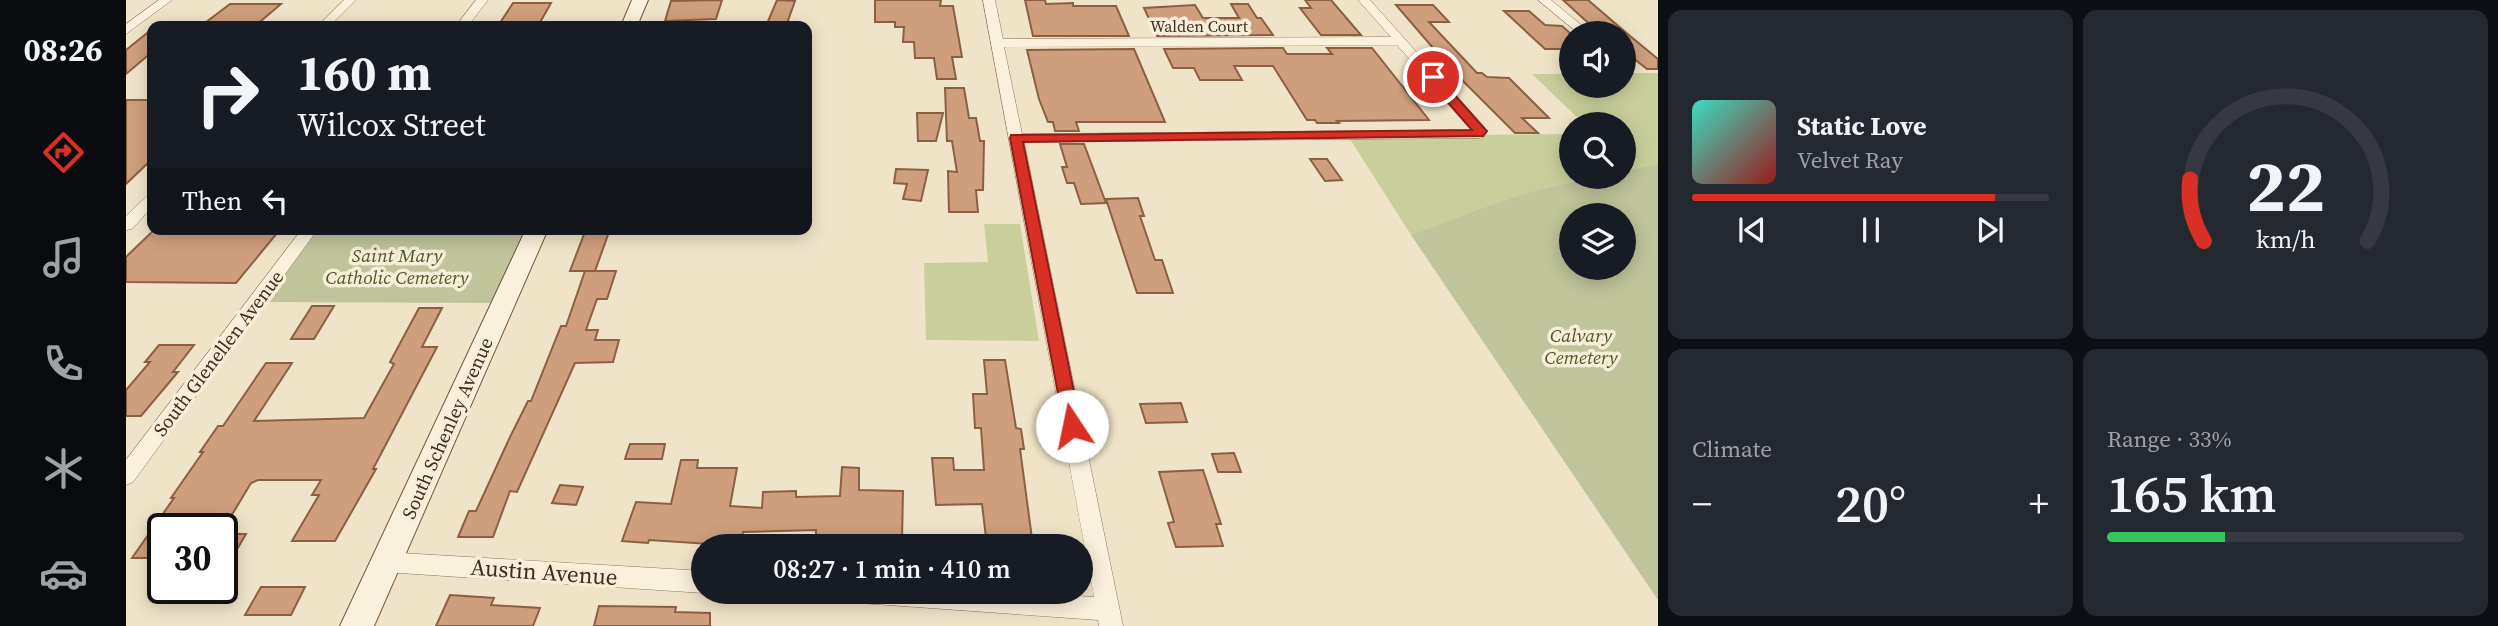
<!DOCTYPE html>
<meta charset="utf-8">
<style>
:root{--surface:#171b24;--page:#242831;--text:#f1f3f6;--muted:#9ea1a6;--line:#363941;--accent:#d93025}
body{margin:0;font-family:"Source Serif 4",serif;background:var(--page);color:var(--text);height:100vh;display:flex;flex-direction:column;font-size:26px;white-space:nowrap}
*{box-sizing:border-box;margin:0}
p{font-size:23px;color:var(--muted)}
.icon{flex:none;width:38px;height:38px;fill:none;stroke:currentColor;stroke-width:2;stroke-linecap:round;stroke-linejoin:round}
.map{position:relative;flex:1;overflow:hidden}
.sheet{display:flex;flex-direction:column;gap:10px;padding:10px;background:#0d0f14;width:840px}
.sheet>*{flex:none}
.guide{position:absolute;left:21px;top:21px;width:665px;height:214px;border-radius:14px;box-shadow:0 4px 18px #0003;background:#171b24;color:var(--text);overflow:hidden}
.fabs{position:absolute;left:1433px;top:21px;display:grid;gap:14px}
.fabs a{display:grid;place-items:center;width:77px;height:77px;border-radius:50%;background:var(--surface);box-shadow:0 4px 18px #0003;font-size:35px}
.speed{position:absolute;left:21px;top:513px;display:flex;gap:14px;font-size:35px;font-weight:700;text-align:center}
.speed>*{display:grid;place-content:center;width:91px;height:91px;border-radius:50%;background:var(--surface);box-shadow:0 4px 18px #0003;line-height:1}
.speed .limit{border:4px solid #111;border-radius:10px;background:#fff;color:#111}
.pin{position:absolute;display:grid;place-items:center;width:60px;height:60px;color:#fff;margin:-30px;border:4px solid #fff;border-radius:50%;box-shadow:0 2px 7px #0007}
.me{position:absolute;width:77px;margin:-38px;rotate:349deg;stroke-linejoin:round;filter:drop-shadow(0 0 5px #0008)}
.turn{display:flex;align-items:center;gap:24px;height:147px;padding:0 35px;font-size:32px}
.turn .icon{width:91px;height:91px;stroke-width:2.5}
.turn b{display:block;font-size:49px;line-height:60px}
.then{display:flex;align-items:center;height:66px;padding:0 35px;background:#0003;gap:14px;font-size:26px}
.big{font-size:52px;font-weight:600;line-height:1.1}
.sheet .card{flex:1;display:flex;flex-direction:column;justify-content:center;gap:10px;min-width:0;padding:0 24px;border-radius:14px;background:var(--page)}
.sheet .dial{align-items:center;gap:0}
.dial svg{height:182px;overflow:visible;fill:none;stroke:var(--line);stroke-width:7;stroke-linecap:round;text-anchor:middle}
.dial text{fill:var(--text);stroke:none}
.song{display:flex;align-items:center;gap:21px}
.cover{width:84px;height:84px;border-radius:10px;background:linear-gradient(135deg,hsl(170 70% 55%),hsl(0 70% 35%))}
.played{height:7px;border-radius:4px;background:linear-gradient(90deg,var(--accent) 85%,var(--line) 85%)}
.keys{display:flex;justify-content:space-around;direction:ltr}
.heat{display:flex;justify-content:space-between;align-items:center;font-size:38px;direction:ltr}
.charge{height:10px;border-radius:5px;background:linear-gradient(90deg,#34c759 33%,var(--line) 0)}
.sheet .tiles{flex:1;display:grid;gap:10px;grid-template-columns:repeat(2,1fr)}
.trip{position:absolute;left:565px;top:534px;width:402px;height:70px;border-radius:35px;background:var(--surface);box-shadow:0 4px 18px #0003;font-weight:600;line-height:70px;text-align:center}
main{display:flex;flex:1;min-height:0}
.tab-bar{display:flex;flex-direction:column;width:126px;justify-content:space-around;align-items:center;background:#090b0e;color:var(--muted)}
.tab-bar .icon{width:49px;height:49px}
.tab-bar .active{color:var(--accent)}
.tab-bar b{font-size:32px;color:var(--text)}
.map>svg:first-child{display:block}
</style>
<main>
<nav class="tab-bar">
<b>08:26</b>
<svg class="icon active" aria-label="directions" viewBox="0 0 24 24"><path d="M12 3l9 9-9 9-9-9zM9 14v-3h6M13 9l2 2-2 2"/></svg>
<svg class="icon" aria-label="music" viewBox="0 0 24 24"><path d="M9 18V5l10-2v13"/><circle cx="6" cy="18" r="3"/><circle cx="16" cy="16" r="3"/></svg>
<svg class="icon" aria-label="phone" viewBox="0 0 24 24"><path d="M5 4h4l2 5-3 2q2 4 5 5l2-3 5 2v4C11 20 4 13 5 4z"/></svg>
<svg class="icon" aria-label="climate" viewBox="0 0 24 24"><path d="M12 3v18M4 7l16 10M4 17L20 7"/></svg>
<svg class="icon" aria-label="car" viewBox="0 0 24 24"><path d="M5 17H2v-5l4-1 3-4h7l3 4 3 1v5h-3M9 17h6M6 11h13"/><circle cx="7" cy="17" r="2"/><circle cx="17" cy="17" r="2"/></svg>
</nav>
<div class="map">
<svg width="1532" height="626" viewBox="0 0 1532 626">
<rect width="100%" height="100%" fill="#f0e4c8"/>
<!-- green -->
<g fill="#c9cf9b">
<polygon points="1498,73 1532,73 1532,164 1498,171 1498,124 1458,124 1406,74 1445,74 1446,86 1498,86"/>
<polygon points="1445,134 1446,177 1470,177 1429,186 1285,235 1222,136"/>
<polygon points="858,224 894,224 913,341 800,340 798,263 862,262"/>
</g>
<!-- cemetery -->
<g fill="#bfc49a" fill-rule="evenodd">
<path d="M 1532,164 L 1532,600 L 1285,235 C 1354,211 1425,177 1498,177 L 1498,171 ZM 1446,215 L 1498,215 L 1498,268 L 1446,268 Z"/>
<polygon points="184,229 411,229 378,303 130,302"/>
</g>
<!-- building -->
<g fill="#cf9f7d" stroke="#8d5f41" stroke-width="2">
<polygon points="596,0 590,19 539,21 545,1"/>
<polygon points="651,0 669,1 660,26 640,26"/>
<polygon points="749,0 815,0 814,6 827,6 836,57 826,57 830,79 811,79 808,58 789,58 788,42 777,42 778,27 769,27 769,22 749,22"/>
<polygon points="899,0 919,0 920,4 947,3 947,6 990,6 1003,36 907,36"/>
<polygon points="1179,0 1205,0 1235,35 1195,35 1174,8 1185,8"/>
<polygon points="1437,0 1462,0 1498,31 1470,30"/>
<polygon points="387,3 425,3 412,26 372,26"/>
<polygon points="104,4 155,4 129,26 75,26"/>
<polygon points="1105,4 1122,4 1131,18 1135,18 1147,35 1031,36 1018,8 1069,5 1077,18 1113,18"/>
<polygon points="1270,5 1307,5 1323,22 1303,22 1351,73 1356,73 1361,77 1383,78 1423,118 1396,118 1412,133 1389,133 1326,70"/>
<polygon points="1378,11 1403,11 1419,25 1436,26 1446,35 1446,49 1419,49"/>
<polygon points="26,29 26,52 0,74 0,50"/>
<polygon points="1498,31 1532,59 1532,69 1521,69 1498,51"/>
<polygon points="1157,48 1161,54 1206,54 1201,48 1246,48 1303,120 1211,121 1213,123 1191,123 1189,120 1181,120 1147,66 1108,66 1116,80 1074,80 1068,68 1047,68 1038,49"/>
<polygon points="1008,49 1039,122 950,122 953,131 929,131 927,122 922,122 913,99 901,50"/>
<polygon points="819,88 838,88 843,118 850,118 854,141 858,141 857,190 850,190 852,212 823,212 822,171 831,172 826,141 821,141"/>
<polygon points="0,100 26,100 26,159 0,184"/>
<polygon points="791,113 817,113 810,141 792,141"/>
<polygon points="934,144 958,144 980,203 955,204 948,183 941,183 936,167 941,167"/>
<polygon points="1184,159 1201,159 1216,180 1199,181"/>
<polygon points="770,169 802,170 795,201 777,199 781,184 768,183"/>
<polygon points="1012,198 1018,216 1014,216 1029,260 1036,260 1047,293 1011,293 980,199"/>
<polygon points="29,229 117,229 115,232 152,232 110,283 0,282 0,257"/>
<polygon points="460,229 484,229 469,271 444,271"/>
<polygon points="459,271 490,271 481,299 471,299 460,330 472,330 469,340 493,340 487,362 449,363 391,492 384,491 367,537 332,537 343,511 350,511 384,437 402,401 405,401 435,326 440,326"/>
<polygon points="186,306 208,306 188,339 165,339"/>
<polygon points="293,308 316,308 296,347 311,347 247,469 250,469 209,541 166,541 193,495 186,495 195,480 132,480 125,483 98,528 37,528 37,558 6,558 48,498 45,498 77,452 74,452 92,426 97,426 140,363 166,363 128,421 238,418 268,364 264,362"/>
<polygon points="33,345 68,345 47,372 52,372 15,416 0,416 0,390 24,362 19,362"/>
<polygon points="858,360 879,360 890,428 895,429 898,449 894,449 907,546 861,546 856,504 810,505 806,458 827,458 828,470 858,470 855,428 849,428 847,394 861,394"/>
<polygon points="1055,403 1061,422 1020,423 1014,404"/>
<polygon points="504,444 539,444 536,459 499,459"/>
<polygon points="1108,453 1115,472 1092,472 1086,454"/>
<polygon points="555,460 572,460 571,468 611,468 604,506 636,508 637,492 670,491 670,497 714,496 716,467 733,468 733,490 777,491 776,542 741,541 741,535 690,536 690,530 617,532 614,546 523,540 522,543 496,541 510,502 545,504"/>
<polygon points="1077,470 1095,524 1090,524 1097,546 1050,547 1042,523 1048,522 1033,472"/>
<polygon points="434,485 457,487 450,505 426,503"/>
<polygon points="96,534 120,534 96,575"/>
<polygon points="135,587 179,587 165,615 119,615"/>
<polygon points="324,595 368,598 365,605 414,608 407,626 310,626"/>
<polygon points="473,606 550,607 549,612 584,613 584,626 468,626"/>
</g>
<g fill="none" stroke-linecap="round" stroke-linejoin="round">
<!-- street casing -->
<g stroke="#8d765c" stroke-width="1">
<g id="street">
<polygon points="33,0 46,0 0,34 0,24"/>
<polygon points="218,0 230,0 204,26 192,26"/>
<polygon points="350,0 362,0 342,26 330,26"/>
<path d="M 857,0 L 869,0 L 877,39 L 1265,37 L 1232,0 L 1244,0 L 1361,131 L 1358,137 L 1353,138 L 898,142 L 997,626 L 973,626 L 972,620 L 734,603 L 726,600 L 722,592 L 888,592 L 968,597 ZM 1271,45 L 1346,130 L 896,134 L 878,47 Z"/>
<polygon points="1412,0 1425,0 1465,33 1452,33"/>
<polygon points="26,194 26,207 6,229 0,230 0,216 21,196"/>
<polygon points="176,229 192,229 7,482 0,485 0,460"/>
<polygon points="258,552 578,571 578,592 581,592 578,593 258,572 250,569 247,562 250,555"/>
</g>
</g>
<!-- secondary casing -->
<g stroke="#6f573f" stroke-width="2">
<g id="secondary">
<polygon points="506,0 522,0 511,26 495,26"/>
<polygon points="400,229 422,229 248,626 214,626"/>
</g>
</g>
<!-- street -->
<use href="#street" fill="#faf1dc" fill-rule="evenodd"/>
<!-- secondary -->
<use href="#secondary" fill="#faf1dc" fill-rule="evenodd"/>
</g>
<!-- route -->
<polygon fill="#d93025" stroke="#8d1f18" stroke-width="2" points="1307,74 1311,75 1359,129 1361,131 1357,136 897,142 955,426 952,431 946,433 939,431 884,138 885,135 1346,130 1302,80 1301,77"/>
<g text-anchor="middle" stroke-width="7" stroke-linejoin="round" paint-order="stroke">
<!-- far-street labels -->
<g font-size="16" fill="#3d2e20" stroke="#f7eed8">
<text x="1073" y="32">Walden Court</text>
</g>
<!-- park labels -->
<g font-size="19" font-style="italic" fill="#4d5a26" stroke="#f7eed8">
<text x="271" y="262">Saint Mary<tspan x="271" dy="22">Catholic Cemetery</tspan></text>
<text x="1455" y="342">Calvary<tspan x="1455" dy="22">Cemetery</tspan></text>
</g>
<!-- street labels -->
<g font-size="19" fill="#3d2e20" stroke="#f7eed8">
<text transform="translate(92 353) rotate(-53)" y="7">South Glenellen Avenue</text>
<text transform="translate(321 428) rotate(-66)" y="7">South Schenley Avenue</text>
</g>
<!-- near-street labels -->
<g font-size="23" fill="#3d2e20" stroke="#f7eed8">
<text transform="translate(418 572) rotate(4)" y="8">Austin Avenue</text>
</g>
</g>
</svg>
<div class="fabs">
<a><svg class="icon" aria-label="sound" viewBox="0 0 24 24"><path d="M4 9h4l5-4v14l-5-4H4zM17 9q2 3 0 6"/></svg></a>
<a><svg class="icon" aria-label="search" viewBox="0 0 24 24"><circle cx="10" cy="10" r="6"/><path d="M15 15l6 6"/></svg></a>
<a><svg class="icon" aria-label="layers" viewBox="0 0 24 24"><path d="M12 4l9 5-9 5-9-5zM3 14l9 5 9-5"/></svg></a>
</div>
<div class="speed"><div class="limit">30</div></div>
<div class="pin" style="left:1307px;top:77px;background:#d93025"><svg class="icon" aria-label="arrive" viewBox="0 0 24 24"><path d="M6 21V4h12l-3 4 3 4H6"/></svg></div>
<svg class="me" style="left:946px;top:426px" viewBox="-20 -20 40 40"><circle r="19" fill="#fff"/><path d="M0-13L10 11 0 6-10 11z" fill="#d93025"/></svg>
<div class="trip">08:27 · 1 min · 410 m</div>
<div class="guide">
<div class="turn"><svg class="icon" aria-label="right" viewBox="0 0 24 24"><path d="M7 20v-9h11M14 6l5 5-5 5"/></svg><div><b>160 m</b>Wilcox Street</div></div>
<div class="then">Then<svg class="icon" aria-label="left" viewBox="0 0 24 24"><path d="M17 20v-9H6M10 6l-5 5 5 5"/></svg></div>
</div>
</div>
<section class="sheet">
<div class="tiles">
<div class="card">
<div class="song"><i class="cover"></i><div><b>Static Love</b><p>Velvet Ray</p></div></div>
<div class="played"></div>
<div class="keys"><svg class="icon" aria-label="previous" viewBox="0 0 24 24"><path d="M18 5L8 12l10 7zM5 5v14"/></svg><svg class="icon" aria-label="pause" viewBox="0 0 24 24"><path d="M8 5v14M16 5v14"/></svg><svg class="icon" aria-label="next" viewBox="0 0 24 24"><path d="M6 5l10 7-10 7zM19 5v14"/></svg></div>
</div>
<div class="card dial"><svg viewBox="0 0 100 80">
<path d="M14 69A42 42 0 1 1 86 69"/>
<path d="M14 69A42 42 0 0 1 8 42" stroke="#d93025"/>
<text x="50" y="56" font-size="32" font-weight="700">22</text>
<text x="50" y="72" font-size="11">km/h</text>
</svg></div>
<div class="card"><p>Climate</p>
<div class="heat"><a>−</a><b class="big">20°</b><a>+</a></div>
</div>
<div class="card"><p>Range · 33%</p><b class="big">165 km</b><div class="charge"></div></div>
</div>
</section>
</main>
